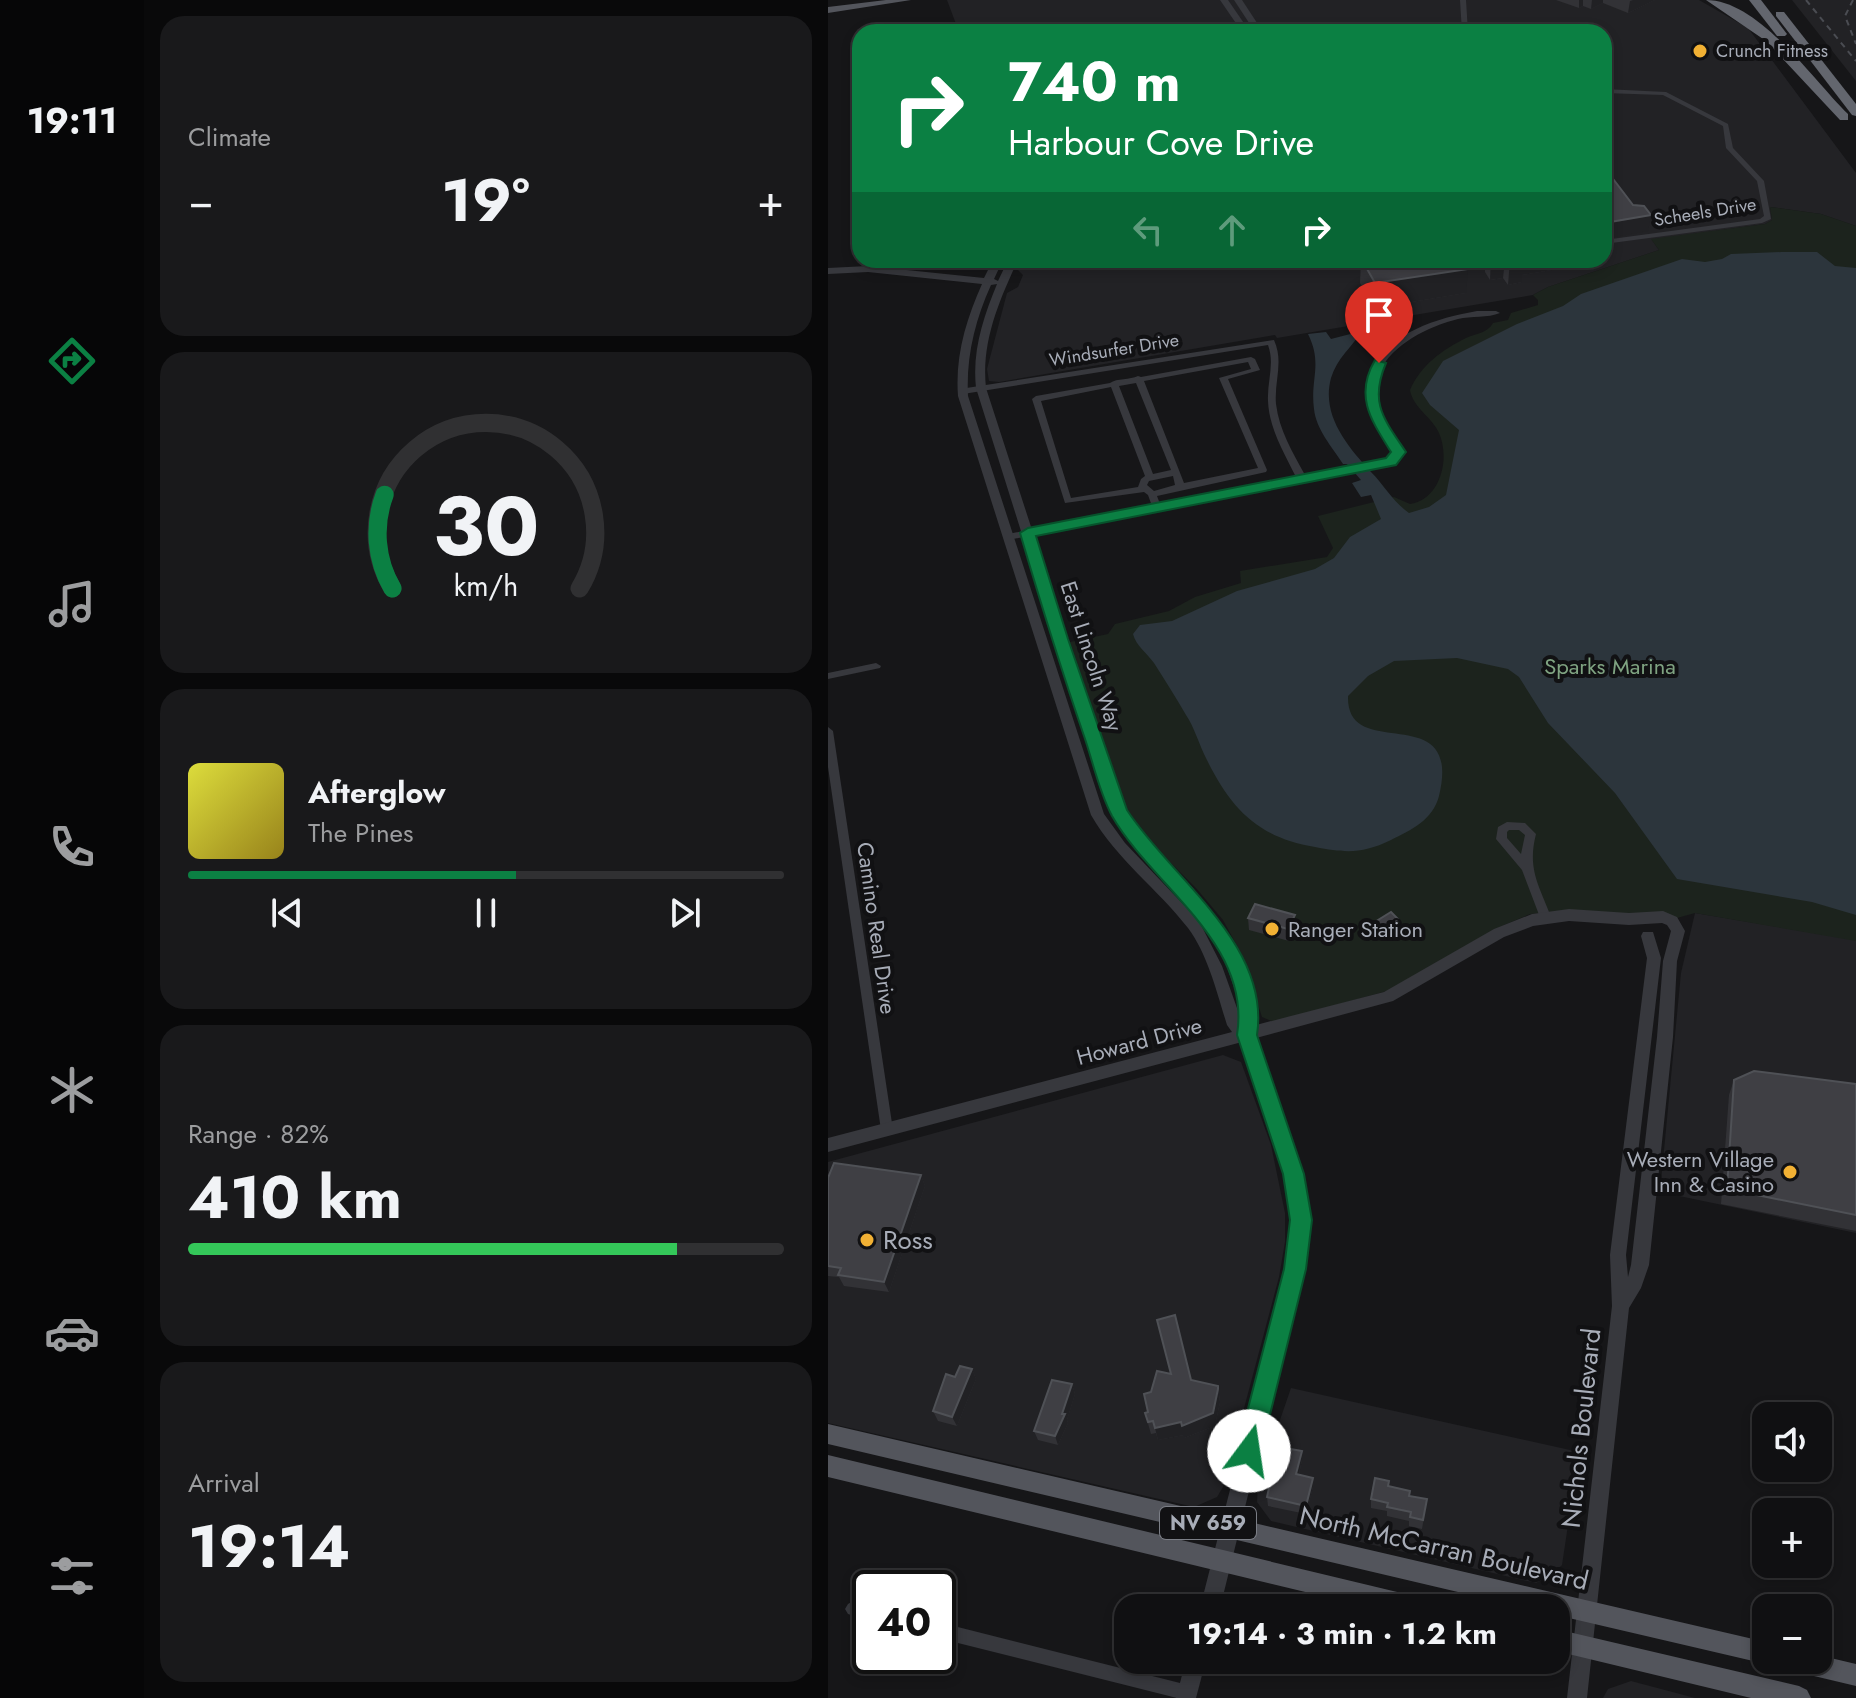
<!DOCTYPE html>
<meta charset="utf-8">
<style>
:root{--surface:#101012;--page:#19191b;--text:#f1f3f6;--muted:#9c9d9f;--line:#303032;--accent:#0b8043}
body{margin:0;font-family:Jost,sans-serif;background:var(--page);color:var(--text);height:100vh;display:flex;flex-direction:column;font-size:30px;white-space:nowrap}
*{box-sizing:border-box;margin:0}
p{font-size:26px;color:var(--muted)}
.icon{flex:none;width:44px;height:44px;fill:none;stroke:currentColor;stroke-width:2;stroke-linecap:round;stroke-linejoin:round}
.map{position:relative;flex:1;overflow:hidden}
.details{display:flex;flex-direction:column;gap:16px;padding:16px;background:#09090a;width:684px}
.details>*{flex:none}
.top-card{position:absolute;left:24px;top:24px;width:760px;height:244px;border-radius:24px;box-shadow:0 4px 12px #0003,0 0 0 2px var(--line);background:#0b8043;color:#fff;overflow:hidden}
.controls{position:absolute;left:924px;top:1402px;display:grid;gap:16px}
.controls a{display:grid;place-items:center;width:80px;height:80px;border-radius:16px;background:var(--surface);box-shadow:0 4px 12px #0003,0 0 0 2px var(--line);font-size:40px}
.speed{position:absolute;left:24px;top:1570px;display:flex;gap:16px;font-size:40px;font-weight:700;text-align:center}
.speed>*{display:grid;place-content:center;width:104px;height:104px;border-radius:50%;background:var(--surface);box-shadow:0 4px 12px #0003,0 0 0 2px var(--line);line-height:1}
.speed .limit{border:4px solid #111;border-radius:12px;background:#fff;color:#111}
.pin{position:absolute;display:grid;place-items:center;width:68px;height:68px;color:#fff;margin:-82px -34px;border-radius:50% 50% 50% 0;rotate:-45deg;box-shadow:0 0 8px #0007}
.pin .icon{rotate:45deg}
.me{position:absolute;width:88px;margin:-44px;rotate:14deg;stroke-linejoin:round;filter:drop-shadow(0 0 6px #0008)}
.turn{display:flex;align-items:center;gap:28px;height:168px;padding:0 24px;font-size:36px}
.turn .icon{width:104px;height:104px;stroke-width:2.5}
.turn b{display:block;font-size:56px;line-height:68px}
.lanes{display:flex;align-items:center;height:76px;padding:0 24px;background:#0003;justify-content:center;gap:40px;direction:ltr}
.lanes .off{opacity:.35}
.big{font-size:60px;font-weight:700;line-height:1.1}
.details .card{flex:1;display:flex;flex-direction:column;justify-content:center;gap:12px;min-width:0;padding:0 28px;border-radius:24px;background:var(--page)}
.details .dial{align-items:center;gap:0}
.dial svg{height:208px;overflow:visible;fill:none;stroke:var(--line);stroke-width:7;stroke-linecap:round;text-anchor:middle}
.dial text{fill:var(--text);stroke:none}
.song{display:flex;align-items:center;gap:24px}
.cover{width:96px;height:96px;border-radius:12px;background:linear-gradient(135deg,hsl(60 70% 55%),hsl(50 70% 35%))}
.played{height:8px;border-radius:4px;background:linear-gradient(90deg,var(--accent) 55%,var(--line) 55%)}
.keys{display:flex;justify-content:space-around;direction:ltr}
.heat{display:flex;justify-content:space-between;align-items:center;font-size:44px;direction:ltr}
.charge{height:12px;border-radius:6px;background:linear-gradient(90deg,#34c759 82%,var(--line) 0)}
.trip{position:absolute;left:286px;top:1594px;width:456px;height:80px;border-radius:24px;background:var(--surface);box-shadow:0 4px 12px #0003,0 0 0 2px var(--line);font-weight:700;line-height:80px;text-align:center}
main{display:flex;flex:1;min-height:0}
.dock{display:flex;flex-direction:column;width:144px;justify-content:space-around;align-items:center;background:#060607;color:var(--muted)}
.dock .icon{width:56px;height:56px}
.dock .selected{color:var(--accent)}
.dock b{font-size:36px;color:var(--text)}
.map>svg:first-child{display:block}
</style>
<main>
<nav class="dock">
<b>19:11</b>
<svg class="icon selected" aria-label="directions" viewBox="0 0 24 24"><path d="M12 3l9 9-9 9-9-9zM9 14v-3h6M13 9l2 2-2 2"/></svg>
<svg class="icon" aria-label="music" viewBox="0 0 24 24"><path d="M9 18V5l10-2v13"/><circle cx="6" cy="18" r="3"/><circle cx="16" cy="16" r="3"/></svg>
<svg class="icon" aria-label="phone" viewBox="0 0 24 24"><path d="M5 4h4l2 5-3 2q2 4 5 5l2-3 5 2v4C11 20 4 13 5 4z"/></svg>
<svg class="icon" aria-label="climate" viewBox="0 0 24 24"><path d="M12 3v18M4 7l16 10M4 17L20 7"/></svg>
<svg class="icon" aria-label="car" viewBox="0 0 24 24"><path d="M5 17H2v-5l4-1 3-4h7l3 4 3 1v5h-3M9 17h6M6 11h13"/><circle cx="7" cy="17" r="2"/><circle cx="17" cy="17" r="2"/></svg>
<svg class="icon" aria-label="filters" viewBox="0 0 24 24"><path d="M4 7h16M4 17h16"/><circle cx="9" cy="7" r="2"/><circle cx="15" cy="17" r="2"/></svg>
</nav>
<section class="details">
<div class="card"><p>Climate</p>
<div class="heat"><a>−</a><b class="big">19°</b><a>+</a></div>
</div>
<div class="card dial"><svg viewBox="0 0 100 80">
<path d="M14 69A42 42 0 1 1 86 69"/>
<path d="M14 69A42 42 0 0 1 11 33" stroke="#0b8043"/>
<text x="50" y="56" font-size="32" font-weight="700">30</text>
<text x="50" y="72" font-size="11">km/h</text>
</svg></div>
<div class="card">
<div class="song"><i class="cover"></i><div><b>Afterglow</b><p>The Pines</p></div></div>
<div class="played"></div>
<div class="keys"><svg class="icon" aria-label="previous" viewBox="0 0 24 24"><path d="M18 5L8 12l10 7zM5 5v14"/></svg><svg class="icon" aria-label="pause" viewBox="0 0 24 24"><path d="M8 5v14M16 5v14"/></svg><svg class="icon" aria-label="next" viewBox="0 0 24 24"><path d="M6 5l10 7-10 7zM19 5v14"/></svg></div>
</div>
<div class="card"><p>Range · 82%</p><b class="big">410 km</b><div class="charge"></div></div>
<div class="card"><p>Arrival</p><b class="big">19:14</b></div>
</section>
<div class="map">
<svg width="1028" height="1698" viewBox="0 0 1028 1698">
<rect width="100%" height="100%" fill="#161618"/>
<!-- built -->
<g fill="#222225">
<polygon points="119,0 871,0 920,28 1028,173 1028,226 993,214 942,207 944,220 937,224 824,240 831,250 720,287 705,295 449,338 447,335 171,382 161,381 159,369 179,293 190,287 195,275 189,269 195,260 776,260 776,32 131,32"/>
<polygon points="964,0 1028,0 1028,81"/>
<polygon points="867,913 1028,940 1028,1233 832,1192 853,973"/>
<polygon points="395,1055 413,1062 443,1145 457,1213 457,1242 451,1277 395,1487 389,1497 366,1507 0,1423 0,1162"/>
<polygon points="463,1388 751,1452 734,1565 722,1576 708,1583 443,1521 429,1502 430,1484"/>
<polygon points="803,1681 867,1698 775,1698 780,1689"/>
</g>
<!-- green -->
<path fill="#1c231d" d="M 942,207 L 993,214 L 1028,226 L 1028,941 L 867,913 L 849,918 L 746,910 L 702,914 L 667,929 L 559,991 L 446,1022 L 434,1017 L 414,955 L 395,920 L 368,888 L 323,843 L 299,809 L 242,642 L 280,634 L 287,624 L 341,611 L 367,597 L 413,583 L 412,571 L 499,557 L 505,548 L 490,516 L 566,497 L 582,504 C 611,500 623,461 611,433 C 604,417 585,408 582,390 C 593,365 614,350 638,338 C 649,333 660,333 665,323 L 680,320 L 683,313 L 710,305 L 710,300 L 705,295 L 720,287 L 831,250 L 823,239 L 937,224 L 944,220 Z"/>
<!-- water -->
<path fill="#2c353c" d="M 954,252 L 989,252 L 1007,266 L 1028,268 L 1028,915 L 984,902 L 849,879 L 787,793 L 720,723 L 691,677 L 680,669 L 629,658 L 566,661 L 540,676 L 520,696 C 518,765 635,696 611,796 C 605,820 583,830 563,840 C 534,854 518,853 487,847 C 427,837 401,806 376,754 C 370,741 366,727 358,715 C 348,698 337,680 326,663 C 319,653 308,646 305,634 L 312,625 L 344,621 L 409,591 L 487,569 L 506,558 L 522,537 L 553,519 L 543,495 L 533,497 L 524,483 L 533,480 L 519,464 L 515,464 C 504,447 488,429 486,409 C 482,379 495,364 480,334 L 498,332 L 503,339 L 534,331 C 524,347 509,358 503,378 C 493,415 519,446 543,472 C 557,486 564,501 581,513 L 601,507 L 618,495 L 631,430 L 602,405 L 594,393 L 615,361 L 689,324 L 735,306 L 753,294 L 854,259 L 877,262 L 894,259 L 903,254 Z"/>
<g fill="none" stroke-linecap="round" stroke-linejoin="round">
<!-- minor -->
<g fill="#37383d" fill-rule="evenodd">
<polygon points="632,0 638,0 640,32 634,32"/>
<polygon points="776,89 838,92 900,124 905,148 936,181 943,219 934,223 776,244 776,240 932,219 936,216 929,181 898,148 895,126 835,95 776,93"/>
<polygon points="587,260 604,260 577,266 573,264"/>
<path d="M 649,311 L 668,311 L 672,313 C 660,318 643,316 630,319 C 590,329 540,357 547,404 C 550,422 567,437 575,452 L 565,463 L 180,540 L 175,537 L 180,534 L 324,506 L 320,495 L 316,492 L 237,503 L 204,399 L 208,396 L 282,383 C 289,378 302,380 310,376 L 313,377 L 423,357 L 427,359 L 432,370 L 400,379 L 439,470 L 438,472 L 329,496 L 332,504 L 468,477 C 456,453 441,428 440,401 C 439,381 447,364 440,345 L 135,394 L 131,391 L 132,389 L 446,340 C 456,362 446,381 448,404 C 451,430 465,453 477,475 L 559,459 L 566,452 C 559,437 545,425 540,409 C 536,396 539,383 543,372 C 560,332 610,318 649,311 ZM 420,362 L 423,369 L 391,378 L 430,468 L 356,483 L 316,381 ZM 308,383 L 343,470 L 325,474 L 291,386 ZM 283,387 L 317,476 L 313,479 L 310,487 L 243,498 L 213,401 ZM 345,476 L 347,485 L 326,491 L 319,485 L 321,481 Z"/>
<polygon points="48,663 53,666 52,668 0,679 0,673"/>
<polygon points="0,727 5,731 65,1130 63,1134 59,1136 55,1134 53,1130 0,767"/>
<path d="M 679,822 L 697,823 L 708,834 C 699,869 711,885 723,917 L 721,920 L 713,920 L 694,870 L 668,839 L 670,827 ZM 681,830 L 691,830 L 697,835 L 693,854 L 679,838 L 679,832 Z"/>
<polygon points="25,1601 42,1605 42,1621 20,1614 17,1609 20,1604"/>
<polygon points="110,1622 360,1685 366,1687 368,1693 366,1698 349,1698 110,1638"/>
</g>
<!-- tertiary -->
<g fill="#37383d" fill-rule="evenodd">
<polygon points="392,0 400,0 422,32 414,32"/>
<polygon points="406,0 414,0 435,32 427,32"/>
<path d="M 165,260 L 175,260 L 166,279 L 170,281 L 180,260 L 190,260 C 171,301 153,342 158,388 L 289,792 L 313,834 L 365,888 L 405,944 L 431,1013 L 428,1025 L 556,992 L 666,929 L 704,914 L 741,909 L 801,913 L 835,911 L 849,917 L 857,931 L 849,961 L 845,1037 L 821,1265 L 813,1288 L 801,1308 L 759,1698 L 739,1698 L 784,1306 L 782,1255 L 819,958 L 813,936 L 815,932 L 825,932 L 833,958 L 798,1255 L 800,1277 L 803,1265 L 829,1037 L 835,961 L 843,931 L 839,925 L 834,923 L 801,925 L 741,921 L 705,926 L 676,937 L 565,1001 L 428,1038 L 473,1174 L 481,1220 L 476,1269 L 392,1608 L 372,1608 L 458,1269 L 465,1220 L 457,1174 L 414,1042 L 0,1152 L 0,1138 L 404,1032 L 399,1025 C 389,993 380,955 360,928 C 329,888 289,860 263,815 L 130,396 C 127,356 138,320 154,284 L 40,272 L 0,274 L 0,268 L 40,266 L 156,278 ZM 169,284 C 155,318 144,351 148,388 L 275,792 L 303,842 L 355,896 L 393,950 L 415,1013 L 414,1022 L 394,966 L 371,921 L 297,843 L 276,814 L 140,396 C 138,357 147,320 163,285 Z"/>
<polygon points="358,1660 378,1660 368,1698 348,1698"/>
</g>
<!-- primary -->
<g fill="#53555c" fill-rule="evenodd">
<polygon points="58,0 83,0 0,13 0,7"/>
<polygon points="0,1424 938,1642 938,1660 946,1660 938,1664 728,1615 728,1608 698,1608 0,1444"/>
<polygon points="0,1455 590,1597 598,1600 601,1608 544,1608 0,1477"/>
<polygon points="728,1629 971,1686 979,1690 983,1698 923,1698 728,1651"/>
<polygon points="990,1655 1028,1664 1028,1686 965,1671 957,1668 954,1660 990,1660"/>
</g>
<!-- motorway -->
<g fill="#63666e" fill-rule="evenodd">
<path d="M 878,0 C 931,0 985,80 1020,114 L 1020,120 L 1012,120 L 938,41 Z"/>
<polygon points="921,0 933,0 959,34 957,36 949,36"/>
<polygon points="948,12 956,12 1028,104 1028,116 1024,115 948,16"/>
</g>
<!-- rail -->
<g stroke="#4a4c52" stroke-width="2" stroke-dasharray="6 5" stroke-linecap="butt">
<polyline points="978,0 1028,61"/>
<polyline points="1025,0 1017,16 1028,44"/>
</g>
</g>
<!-- wall -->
<g fill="#323236">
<polygon points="728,0 827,0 800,13 775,3 763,9 755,6 751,8"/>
<polygon points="533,260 591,260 638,293 547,308 532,283"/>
<polygon points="657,260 754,260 753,265 694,275 694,282 680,285 675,278 662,280 657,272"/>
<polygon points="467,915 467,927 461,941 421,930 420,918"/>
<polygon points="547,922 570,927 554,937 547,930"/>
<polygon points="906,1080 1028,1084 1028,1231 893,1204 901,1095"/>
<polygon points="93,1175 97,1186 61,1292 16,1286 11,1277 0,1276 0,1178"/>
<polygon points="144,1369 148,1379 129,1426 110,1421 105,1411 127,1377"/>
<polygon points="363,1380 390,1386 392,1402 387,1426 356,1438 356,1435 330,1440 328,1433 323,1434 317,1413 320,1412 323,1392"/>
<polygon points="244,1384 247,1394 239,1420 240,1423 230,1445 210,1440 206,1431"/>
<polygon points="474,1451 474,1460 471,1474 485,1478 485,1487 478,1514 440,1506 439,1497 452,1470"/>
<polygon points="560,1486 581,1496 599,1499 594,1529 581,1526 581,1521 559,1516 559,1511 543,1508 543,1499"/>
</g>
<!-- shaded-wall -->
<g fill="#212124">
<polygon points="751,0 755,0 755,6 751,8"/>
<polygon points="764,0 775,0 775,3 763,9"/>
<polygon points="805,0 827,0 800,13 802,1"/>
<polygon points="823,215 820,231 776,239 776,223"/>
<polygon points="663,260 677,260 675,278 662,280"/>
<polygon points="682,260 754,260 753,265 694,275 694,282 680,285"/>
<polygon points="640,269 638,293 547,308 547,283"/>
<polygon points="467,915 467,927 461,941 460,929"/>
<polygon points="570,919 570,927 554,937 554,929"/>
<polygon points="93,1175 97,1186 61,1292 56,1282"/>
<polygon points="144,1369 148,1379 129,1426 124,1417"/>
<polygon points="244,1384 247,1394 239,1420 240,1423 230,1445 227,1436"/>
<polygon points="390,1389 392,1402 387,1426 356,1438 356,1435 330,1440 327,1428 353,1422"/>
<polygon points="474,1451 474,1460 469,1482 468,1474"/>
<polygon points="485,1478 485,1487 478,1514 478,1506"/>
</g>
<!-- building -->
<g fill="#3f3f44" stroke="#4f5156" stroke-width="2">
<polygon points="776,167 805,205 816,206 823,215 776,223"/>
<polygon points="534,260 591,260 593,262 607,260 634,260 640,269 547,283"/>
<polygon points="427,904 467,915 460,929 420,918"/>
<polygon points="563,912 570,919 554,929 547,922"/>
<polygon points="926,1071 1028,1084 1028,1215 899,1189 906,1080"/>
<polygon points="6,1163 93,1175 56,1282 10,1275 13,1268 0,1266 0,1178"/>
<polygon points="347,1315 363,1380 390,1386 390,1389 385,1413 354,1426 353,1422 327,1428 325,1421 320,1422 317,1413 320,1412 316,1394 323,1392 329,1371 343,1374 329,1320"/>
<polygon points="132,1366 144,1369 124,1417 105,1411 118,1374 127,1377"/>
<polygon points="224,1380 244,1384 234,1414 237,1414 227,1436 206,1431"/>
<polygon points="457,1448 474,1451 468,1474 485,1478 478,1506 439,1497 445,1469 452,1470"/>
<polygon points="547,1478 561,1481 560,1486 582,1491 581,1496 599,1499 595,1520 582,1517 583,1512 559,1507 560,1503 543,1499"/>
</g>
<!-- route -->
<path fill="#0b8043" stroke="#07532c" stroke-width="2" d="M 547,360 L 558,363 C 541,403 556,419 578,452 L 568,465 L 208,536 L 240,639 L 299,810 C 343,878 443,944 429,1035 L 476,1174 L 484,1220 L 478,1269 L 433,1451 L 429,1459 L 421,1463 L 413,1459 L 409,1451 L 456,1269 L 462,1220 L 455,1174 L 409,1035 C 424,943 324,886 284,816 C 271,792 265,762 256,736 C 233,669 212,601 192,533 L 200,528 L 558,458 L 563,452 C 543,420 526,396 547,360 Z"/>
<!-- markers -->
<g fill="#f2b134" stroke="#111113" stroke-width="3">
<circle cx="872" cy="51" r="8"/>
<circle cx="444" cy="929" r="8"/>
<circle cx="962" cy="1172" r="8"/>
<circle cx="39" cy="1240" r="8"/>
</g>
<g text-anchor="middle" stroke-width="8" stroke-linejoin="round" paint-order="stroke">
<!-- far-poi labels -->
<g font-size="18" fill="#a8adb8" stroke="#111113" text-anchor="start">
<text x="888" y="57">Crunch Fitness</text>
</g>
<!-- far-street labels -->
<g font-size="18" fill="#a8adb8" stroke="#111113">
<text transform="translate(877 212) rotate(-9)" y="6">Scheels Drive</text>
<text transform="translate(286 350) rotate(-9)" y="6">Windsurfer Drive</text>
</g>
<!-- shield labels -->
<rect fill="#111113" stroke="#7b7e86" stroke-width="2" x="332" y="1507" width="96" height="32" rx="6"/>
<g font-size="20" font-weight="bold" fill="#a8adb8">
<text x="380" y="1530">NV 659</text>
</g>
<!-- street labels -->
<g font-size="22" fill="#a8adb8" stroke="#111113">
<text transform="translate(264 656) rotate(72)" y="8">East Lincoln Way</text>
<text transform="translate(49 928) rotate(82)" y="8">Camino Real Drive</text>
<text transform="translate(311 1041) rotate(-15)" y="8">Howard Drive</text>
</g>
<!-- park labels -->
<g font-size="22" fill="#7fa381" stroke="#111113">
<text x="782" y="674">Sparks Marina</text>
</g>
<!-- poi labels -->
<g font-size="22" fill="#a8adb8" stroke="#111113" text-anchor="start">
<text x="460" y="937">Ranger Station</text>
<text x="946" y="1167" text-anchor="end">Western Village<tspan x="946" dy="25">Inn &amp; Casino</tspan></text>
</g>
<!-- near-poi labels -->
<g font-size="26" fill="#a8adb8" stroke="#111113" text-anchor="start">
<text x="55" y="1249">Ross</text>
</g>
<!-- near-street labels -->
<g font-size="26" fill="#a8adb8" stroke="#111113">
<text transform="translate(753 1428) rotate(-84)" y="9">Nichols Boulevard</text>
<text transform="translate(616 1548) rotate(13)" y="9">North McCarran Boulevard</text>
</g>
</g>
</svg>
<div class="controls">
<a><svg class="icon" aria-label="sound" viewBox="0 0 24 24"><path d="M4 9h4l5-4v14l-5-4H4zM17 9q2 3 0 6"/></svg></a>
<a>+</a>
<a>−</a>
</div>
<div class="speed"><div class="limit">40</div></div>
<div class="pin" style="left:551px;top:363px;background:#d93025"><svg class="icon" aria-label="arrive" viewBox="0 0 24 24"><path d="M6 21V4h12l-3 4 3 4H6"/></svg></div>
<svg class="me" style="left:421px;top:1451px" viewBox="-20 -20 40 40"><circle r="19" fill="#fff"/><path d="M0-13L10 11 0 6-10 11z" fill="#0b8043"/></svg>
<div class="trip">19:14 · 3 min · 1.2 km</div>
<div class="top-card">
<div class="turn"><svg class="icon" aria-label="right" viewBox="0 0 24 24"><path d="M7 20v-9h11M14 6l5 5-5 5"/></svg><div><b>740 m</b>Harbour Cove Drive</div></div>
<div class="lanes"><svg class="icon off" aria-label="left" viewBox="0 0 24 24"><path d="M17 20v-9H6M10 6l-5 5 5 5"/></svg><svg class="icon off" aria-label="ahead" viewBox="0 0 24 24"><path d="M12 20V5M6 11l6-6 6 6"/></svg><svg class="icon" aria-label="right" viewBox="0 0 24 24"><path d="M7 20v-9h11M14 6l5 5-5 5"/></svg></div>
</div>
</div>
</main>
